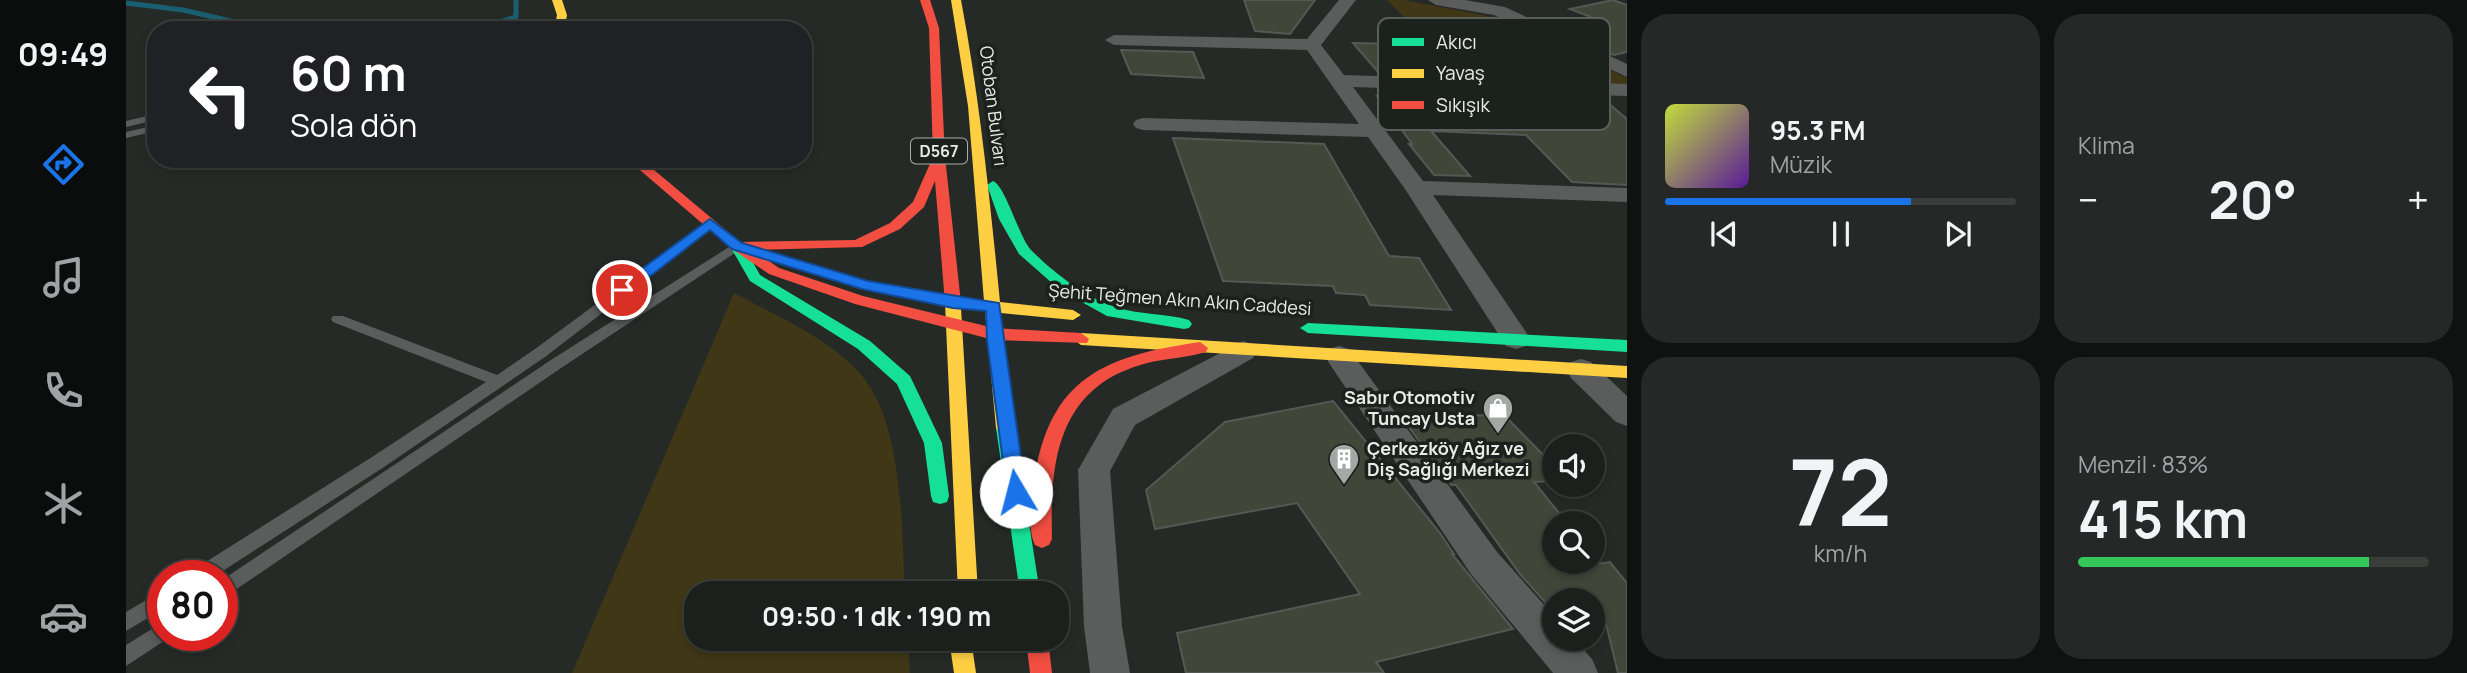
<!DOCTYPE html>
<html lang="tr">
<meta charset="utf-8">
<style>
:root{--surface:#1c201d;--page:#252826;--text:#f1f3f6;--muted:#a0a3a4;--line:#3a3e3b;--accent:#1a73e8}
body{margin:0;font-family:Manrope,sans-serif;background:var(--page);color:var(--text);height:100vh;display:flex;flex-direction:column;font-size:26px;white-space:nowrap}
*{box-sizing:border-box;margin:0}
p{font-size:23px;color:var(--muted)}
.icon{flex:none;width:38px;height:38px;fill:none;stroke:currentColor;stroke-width:2;stroke-linecap:round;stroke-linejoin:round}
.map{position:relative;flex:1;overflow:hidden}
.panel{display:flex;flex-direction:column;gap:14px;padding:14px;background:#0f1210;width:840px}
.panel>*{flex:none}
.top-card{position:absolute;left:21px;top:21px;width:665px;height:147px;border-radius:28px;box-shadow:0 4px 10px #0003,0 0 0 2px var(--line);background:#202124;color:#fff;overflow:hidden}
.buttons{position:absolute;left:1416px;top:434px;display:grid;gap:14px}
.buttons a{display:grid;place-items:center;width:63px;height:63px;border-radius:50%;background:var(--surface);box-shadow:0 4px 10px #0003,0 0 0 2px var(--line);font-size:35px}
.speed{position:absolute;left:21px;top:560px;display:flex;gap:14px;font-size:35px;font-weight:700;text-align:center}
.speed>*{display:grid;place-content:center;width:91px;height:91px;border-radius:50%;background:var(--surface);box-shadow:0 4px 10px #0003,0 0 0 2px var(--line);line-height:1}
.speed .limit{border:10px solid #d22;background:#fff;color:#111}
.pin{position:absolute;display:grid;place-items:center;width:60px;height:60px;color:#fff;margin:-30px;border:4px solid #fff;border-radius:50%;box-shadow:0 2px 7px #0007}
.me{position:absolute;width:77px;margin:-38px;rotate:352deg;stroke-linejoin:round;filter:drop-shadow(0 0 5px #0008)}
.turn{display:flex;align-items:center;gap:24px;height:147px;padding:0 28px;font-size:32px}
.turn .icon{width:91px;height:91px;stroke-width:2.5}
.turn b{display:block;font-size:49px;line-height:60px}
.big{font-size:52px;font-weight:700;line-height:1.1}
.panel .tile{flex:1;display:flex;flex-direction:column;justify-content:center;gap:10px;min-width:0;padding:0 24px;border-radius:28px;background:var(--page)}
.panel .dial{align-items:center;gap:0}
.dial b{font-size:91px;line-height:1}
.song{display:flex;align-items:center;gap:21px}
.cover{width:84px;height:84px;border-radius:10px;background:linear-gradient(135deg,hsl(70 70% 55%),hsl(270 70% 35%))}
.played{height:7px;border-radius:4px;background:linear-gradient(90deg,var(--accent) 70%,var(--line) 70%)}
.keys{display:flex;justify-content:space-around;direction:ltr}
.heat{display:flex;justify-content:space-between;align-items:center;font-size:38px;direction:ltr}
.charge{height:10px;border-radius:5px;background:linear-gradient(90deg,#34c759 83%,var(--line) 0)}
.panel .tiles{flex:1;display:grid;gap:14px;grid-template-columns:repeat(2,1fr)}
.trip{position:absolute;left:558px;top:581px;width:385px;height:70px;border-radius:28px;background:var(--surface);box-shadow:0 4px 10px #0003,0 0 0 2px var(--line);font-weight:700;line-height:70px;text-align:center}
main{display:flex;flex:1;min-height:0}
.menu{display:flex;flex-direction:column;width:126px;justify-content:space-around;align-items:center;background:#0b0d0c;color:var(--muted)}
.menu .icon{width:49px;height:49px}
.menu .on{color:var(--accent)}
.menu b{font-size:32px;color:var(--text)}
.map>svg:first-child{display:block}
</style>
<main>
<nav class="menu">
<b>09:49</b>
<svg class="icon on" aria-label="directions" viewBox="0 0 24 24"><path d="M12 3l9 9-9 9-9-9zM9 14v-3h6M13 9l2 2-2 2"/></svg>
<svg class="icon" aria-label="music" viewBox="0 0 24 24"><path d="M9 18V5l10-2v13"/><circle cx="6" cy="18" r="3"/><circle cx="16" cy="16" r="3"/></svg>
<svg class="icon" aria-label="phone" viewBox="0 0 24 24"><path d="M5 4h4l2 5-3 2q2 4 5 5l2-3 5 2v4C11 20 4 13 5 4z"/></svg>
<svg class="icon" aria-label="climate" viewBox="0 0 24 24"><path d="M12 3v18M4 7l16 10M4 17L20 7"/></svg>
<svg class="icon" aria-label="car" viewBox="0 0 24 24"><path d="M5 17H2v-5l4-1 3-4h7l3 4 3 1v5h-3M9 17h6M6 11h13"/><circle cx="7" cy="17" r="2"/><circle cx="17" cy="17" r="2"/></svg>
</nav>
<div class="map">
<svg width="1501" height="673" viewBox="0 0 1501 673">
<rect width="100%" height="100%" fill="#252a27"/>
<!-- green -->
<g fill="#3f3715">
<polygon points="1261,0 1278,0 1372,18 1501,78 1501,86 1340,80"/>
<path d="M 608,293 C 649,315 707,340 737,377 C 777,426 776,531 779,593 L 570,593 L 570,639 L 782,639 L 784,673 L 446,673 Z"/>
</g>
<g fill="none" stroke-linecap="round" stroke-linejoin="round">
<!-- stream -->
<g stroke="#1a5f71" stroke-width="5">
<polyline points="0,3 57,10 144,30"/>
<polyline points="347,30 390,17 390,1"/>
</g>
</g>
<!-- building -->
<g fill="#404638" stroke="#555855" stroke-width="2">
<polygon points="1118,0 1189,0 1164,34 1129,31"/>
<polygon points="1487,0 1501,5 1501,52 1488,55 1437,31 1481,23 1444,9"/>
<polygon points="1227,43 1274,44 1278,48 1299,48 1327,76 1253,73"/>
<polygon points="995,50 1067,52 1078,78 1005,74"/>
<polygon points="1268,91 1346,94 1350,98 1398,102 1482,103 1501,119 1501,185 1446,182 1400,135 1305,131 1344,176 1308,175 1283,144 1286,144 1251,96 1272,96"/>
<polygon points="1047,138 1198,144 1263,256 1293,258 1325,310 1244,305 1239,295 1210,293 1207,286 1097,281"/>
<polygon points="1207,401 1314,533 1328,554 1326,554 1387,629 1250,662 1258,673 1060,673 1051,633 1234,594 1171,503 1029,529 1020,490 1099,422"/>
<polygon points="1378,415 1428,466 1428,481 1408,482 1441,523 1428,523 1428,570 1484,562 1501,583 1501,673 1492,673 1476,607 1466,610 1466,600 1428,600 1428,612 1394,574 1330,485 1325,485 1275,416"/>
</g>
<g fill="none" stroke-linecap="round" stroke-linejoin="round">
<!-- lane -->
<g fill="#5b5d5c" fill-rule="evenodd">
<polygon points="434,22 438,25 437,27 408,30"/>
<polygon points="30,114 30,120 0,127 0,121"/>
<polygon points="30,125 30,131 0,138 0,132"/>
<polygon points="584,220 590,224 588,227 419,357 258,467 89,576 64,576 67,570 246,457 360,382 207,322 205,319 207,316 217,316 371,375 409,349"/>
<polygon points="611,242 617,246 615,249 438,366 96,599 96,580 428,358"/>
<polygon points="37,590 37,609 0,631 0,612"/>
<polygon points="37,622 37,635 45,635 44,637 0,666 0,645"/>
</g>
<!-- street -->
<g fill="#5b5d5c" fill-rule="evenodd">
<polygon points="1213,0 1230,0 1195,45 1218,75 1501,84 1501,96 1227,87 1297,181 1501,188 1501,202 1307,195 1400,332 1404,339 1400,346 1390,349 1380,346 1279,189 1242,137 1017,130 1010,128 1007,124 1010,120 1017,118 1233,124 1181,50 988,45 979,40 988,35 1181,39"/>
<polygon points="1302,0 1339,0 1379,7 1501,64 1501,77 1368,15 1310,5"/>
<polygon points="1117,341 1127,344 1131,351 1127,358 1009,425 984,471 996,626 1004,673 964,673 958,626 952,470 987,409"/>
<polygon points="1213,346 1223,349 1371,552 1428,616 1428,639 1448,639 1466,659 1472,673 1427,673 1345,574 1203,363 1199,356 1203,349"/>
<polygon points="1455,359 1465,362 1501,396 1501,426 1490,422 1445,378 1440,370 1445,362"/>
</g>
<!-- fast -->
<g fill="#16e098" fill-rule="evenodd">
<path d="M 867,181 C 879,185 893,237 905,250 C 928,273 959,297 989,307 C 1013,315 1040,313 1063,320 L 1066,324 L 1063,328 L 1058,329 L 981,316 L 934,290 L 893,254 L 873,219 L 861,185 Z"/>
<polygon points="611,242 616,243 634,275 744,341 784,376 816,443 823,496 821,502 814,504 807,502 805,496 798,443 771,384 732,349 624,281 604,246"/>
<polygon points="1182,323 1501,340 1501,352 1182,333 1174,328"/>
<polygon points="879,421 885,423 888,428 914,593 894,593 870,428 873,423"/>
</g>
<!-- slow -->
<g fill="#ffcf43" fill-rule="evenodd">
<polygon points="426,0 436,0 441,15 438,30 428,30 431,15"/>
<path d="M 825,0 L 835,0 C 854,100 864,201 874,302 L 947,310 L 955,315 L 947,320 L 875,313 L 888,428 L 885,433 L 879,435 L 873,433 L 870,428 L 859,311 L 835,308 L 852,593 L 832,593 L 819,303 L 827,298 L 858,301 L 842,106 Z"/>
<polygon points="955,333 1501,366 1501,378 955,345 947,339"/>
<polygon points="823,639 845,639 850,673 828,673"/>
</g>
<!-- jam -->
<g fill="#f24e42" fill-rule="evenodd">
<polygon points="794,0 804,0 813,28 819,157 835,303 832,307 827,308 819,303 809,181 798,207 774,229 736,247 627,250 653,268 737,296 868,328 955,333 963,339 961,343 868,340 729,304 643,274 606,249 501,159 515,159 614,242 729,240 764,223 787,202 807,157 803,28"/>
<path d="M 1074,342 L 1082,348 L 1080,352 C 1057,359 1033,358 1011,366 C 930,392 924,466 926,539 L 923,545 L 916,548 L 909,545 C 901,529 905,500 908,482 C 923,377 979,356 1074,342 Z"/>
<polygon points="900,639 922,639 926,673 904,673"/>
</g>
</g>
<!-- route -->
<polygon fill="#1a73e8" stroke="#114b97" stroke-width="2" points="584,219 616,243 742,281 873,303 900,492 897,498 890,500 883,498 881,492 861,340 860,311 827,308 736,289 606,249 584,230 501,294 491,294 489,290 491,287"/>
<!-- icons -->
<defs>
<g id="shop-pin" transform="scale(1.575)"><path d="M0 17L-7.5 6A9.5 9.5 0 1 1 7.5 6Z" fill="#a4a8a5" stroke="#1b211d"/><path d="M-5-2.5h2.3a2.7 3.5 0 0 1 5.4 0H5L5.5 6h-11ZM-1.5-2.5h3a1.5 2.3 0 0 0-3 0Z" fill="#fff"/></g>
<g id="building-pin" transform="scale(1.575)"><path d="M0 17L-7.5 6A9.5 9.5 0 1 1 7.5 6Z" fill="#a4a8a5" stroke="#1b211d"/><path d="M-4-6H4V6H1V3H-1V6H-4ZM-2.5-4.3h1.7v1.8h-1.7ZM.8-4.3h1.7v1.8H.8ZM-2.5-1h1.7V.8h-1.7ZM.8-1h1.7V.8H.8Z" fill="#fff"/></g>
</defs>
<g fill-rule="evenodd">
<use href="#shop-pin" x="1372" y="408"/>
<use href="#building-pin" x="1218" y="459"/>
</g>
<g text-anchor="middle" stroke-width="7" stroke-linejoin="round" paint-order="stroke">
<!-- shield labels -->
<rect fill="#1b211d" stroke="#aaafac" stroke-width="2" x="785" y="138.5" width="56" height="25" rx="5"/>
<g font-size="16" font-weight="bold" fill="#e8ece9">
<text x="813" y="157">D567</text>
</g>
<!-- street labels -->
<g font-size="18" fill="#e8ece9" stroke="#1b211d">
<text transform="translate(867 106) rotate(83)" y="6">Otoban Bulvarı</text>
<text transform="translate(1054 300) rotate(4)" y="6">Şehit Teğmen Akın Akın Caddesi</text>
</g>
<!-- poi labels -->
<g font-size="18" font-weight="bold" fill="#e8ece9" stroke="#1b211d" text-anchor="end">
<text x="1349" y="404">Sabır Otomotiv<tspan x="1349" dy="21">Tuncay Usta</tspan></text>
<text x="1241" y="455" text-anchor="start">Çerkezköy Ağız ve<tspan x="1241" dy="21">Diş Sağlığı Merkezi</tspan></text>
</g>
</g>
<!-- legend -->
<rect x="1252" y="18" width="232" height="112" rx="10" fill="#1b211d" stroke="#585e5a" stroke-width="2"/>
<rect x="1266" y="38" width="32" height="8" fill="#16e098"/>
<rect x="1266" y="69" width="32" height="9" fill="#ffcf43"/>
<rect x="1266" y="101" width="32" height="8" fill="#f24e42"/>
<g font-size="19" fill="#e8ece9">
<text x="1310" y="49">Akıcı</text>
<text x="1310" y="80">Yavaş</text>
<text x="1310" y="112">Sıkışık</text>
</g>
</svg>
<div class="buttons">
<a><svg class="icon" aria-label="sound" viewBox="0 0 24 24"><path d="M4 9h4l5-4v14l-5-4H4zM17 9q2 3 0 6"/></svg></a>
<a><svg class="icon" aria-label="search" viewBox="0 0 24 24"><circle cx="10" cy="10" r="6"/><path d="M15 15l6 6"/></svg></a>
<a><svg class="icon" aria-label="layers" viewBox="0 0 24 24"><path d="M12 4l9 5-9 5-9-5zM3 14l9 5 9-5"/></svg></a>
</div>
<div class="speed"><div class="limit">80</div></div>
<div class="pin" style="left:496px;top:290px;background:#d93025"><svg class="icon" aria-label="arrive" viewBox="0 0 24 24"><path d="M6 21V4h12l-3 4 3 4H6"/></svg></div>
<svg class="me" style="left:890px;top:492px" viewBox="-20 -20 40 40"><circle r="19" fill="#fff"/><path d="M0-13L10 11 0 6-10 11z" fill="#1a73e8"/></svg>
<div class="trip">09:50 · 1 dk · 190 m</div>
<div class="top-card">
<div class="turn"><svg class="icon" aria-label="left" viewBox="0 0 24 24"><path d="M17 20v-9H6M10 6l-5 5 5 5"/></svg><div><b>60 m</b>Sola dön</div></div>
</div>
</div>
<section class="panel">
<div class="tiles">
<div class="tile">
<div class="song"><i class="cover"></i><div><b>95.3 FM</b><p>Müzik</p></div></div>
<div class="played"></div>
<div class="keys"><svg class="icon" aria-label="previous" viewBox="0 0 24 24"><path d="M18 5L8 12l10 7zM5 5v14"/></svg><svg class="icon" aria-label="pause" viewBox="0 0 24 24"><path d="M8 5v14M16 5v14"/></svg><svg class="icon" aria-label="next" viewBox="0 0 24 24"><path d="M6 5l10 7-10 7zM19 5v14"/></svg></div>
</div>
<div class="tile"><p>Klima</p>
<div class="heat"><a>−</a><b class="big">20°</b><a>+</a></div>
</div>
<div class="tile dial"><b>72</b><p>km/h</p></div>
<div class="tile"><p>Menzil · 83%</p><b class="big">415 km</b><div class="charge"></div></div>
</div>
</section>
</main>
